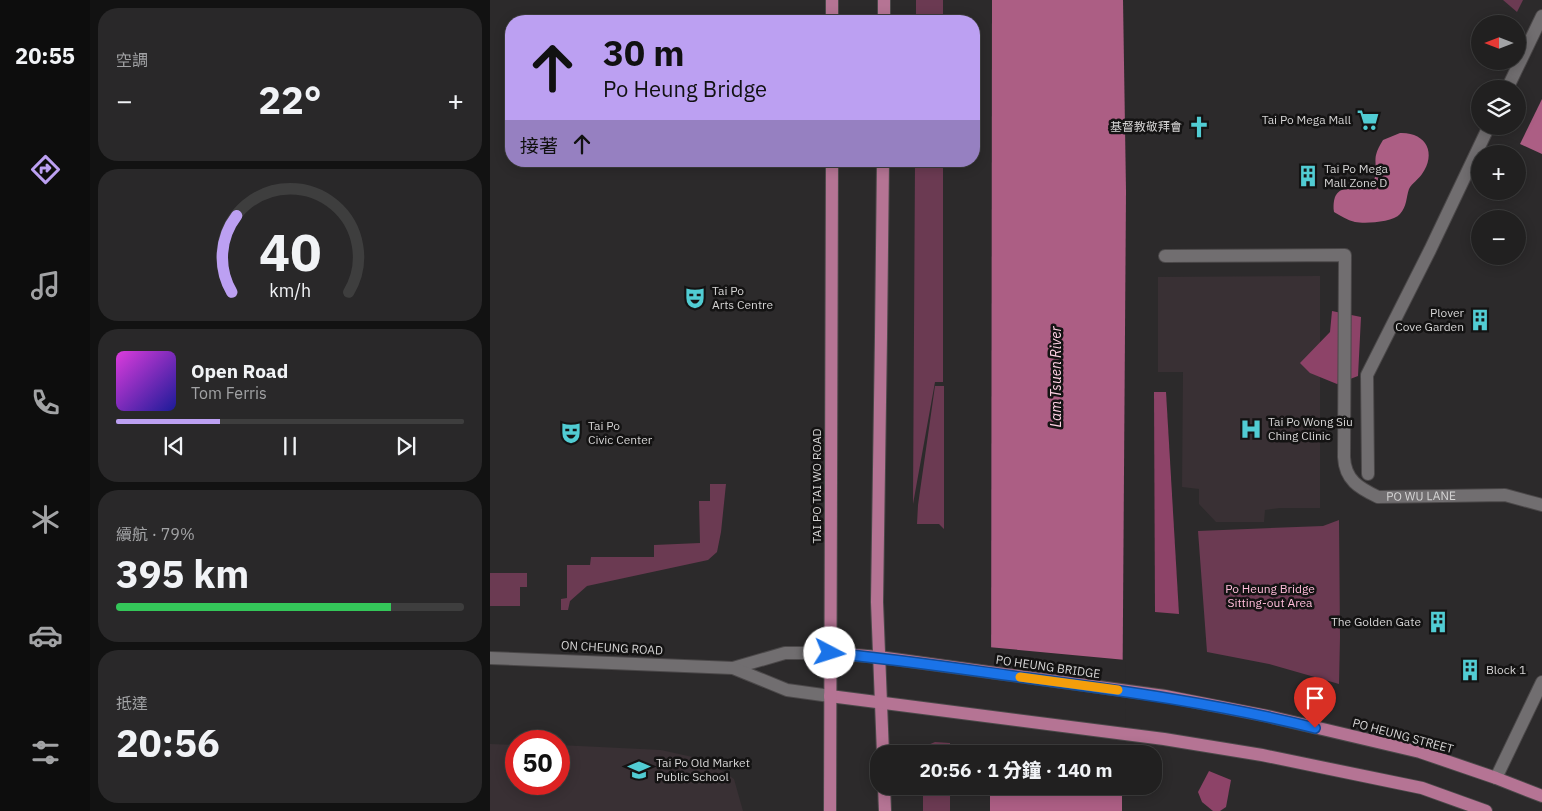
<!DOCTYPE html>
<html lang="zh-TW">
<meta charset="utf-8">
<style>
:root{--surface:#212020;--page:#292829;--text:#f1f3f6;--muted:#a2a3a5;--line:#3e3e3e;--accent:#bca0f2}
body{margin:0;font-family:"IBM Plex Sans","Noto Sans TC",sans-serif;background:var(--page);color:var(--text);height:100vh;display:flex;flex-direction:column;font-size:19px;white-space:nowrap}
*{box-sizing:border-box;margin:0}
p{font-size:16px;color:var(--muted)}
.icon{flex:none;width:28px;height:28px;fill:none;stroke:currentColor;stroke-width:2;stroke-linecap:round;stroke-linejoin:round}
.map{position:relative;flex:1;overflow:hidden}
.panel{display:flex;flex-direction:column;gap:8px;padding:8px;background:#121212;width:400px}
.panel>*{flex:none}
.hud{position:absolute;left:15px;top:15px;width:475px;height:152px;border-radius:20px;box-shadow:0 2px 12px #0003,0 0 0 1px var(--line);background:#bca0f2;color:#111;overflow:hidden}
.needle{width:32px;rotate:270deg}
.controls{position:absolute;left:981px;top:15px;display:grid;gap:10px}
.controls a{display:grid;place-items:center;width:55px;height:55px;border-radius:50%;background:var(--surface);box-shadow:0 2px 12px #0003,0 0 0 1px var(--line);font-size:25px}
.speed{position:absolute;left:15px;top:730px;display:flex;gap:10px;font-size:25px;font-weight:700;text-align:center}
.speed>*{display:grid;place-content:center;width:65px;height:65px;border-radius:50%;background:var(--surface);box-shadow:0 2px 12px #0003,0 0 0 1px var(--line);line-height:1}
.speed .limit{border:8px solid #d22;background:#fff;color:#111}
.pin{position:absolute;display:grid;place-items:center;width:42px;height:42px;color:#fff;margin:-51px -21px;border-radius:50% 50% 50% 0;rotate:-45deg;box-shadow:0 0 5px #0007}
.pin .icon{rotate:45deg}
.me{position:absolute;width:55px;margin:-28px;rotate:95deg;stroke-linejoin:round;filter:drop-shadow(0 0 4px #0008)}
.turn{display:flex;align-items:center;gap:18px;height:105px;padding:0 15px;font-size:22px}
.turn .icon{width:65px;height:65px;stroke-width:2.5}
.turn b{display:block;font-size:35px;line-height:42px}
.then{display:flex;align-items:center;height:48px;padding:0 15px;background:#0003;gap:10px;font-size:19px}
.big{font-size:38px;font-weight:800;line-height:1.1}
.panel .tile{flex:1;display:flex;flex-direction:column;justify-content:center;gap:8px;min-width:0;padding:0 18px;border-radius:20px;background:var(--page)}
.panel .dial{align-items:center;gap:0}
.dial svg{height:130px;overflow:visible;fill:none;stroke:var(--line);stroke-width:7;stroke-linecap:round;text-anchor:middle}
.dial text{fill:var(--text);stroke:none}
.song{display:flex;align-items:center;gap:15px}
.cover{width:60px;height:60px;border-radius:8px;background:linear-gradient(135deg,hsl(300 70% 55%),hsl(240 70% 35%))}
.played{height:5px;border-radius:2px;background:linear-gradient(90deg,var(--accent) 30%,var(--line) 30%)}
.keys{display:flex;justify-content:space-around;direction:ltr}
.heat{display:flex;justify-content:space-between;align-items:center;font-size:28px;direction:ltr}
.charge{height:8px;border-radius:4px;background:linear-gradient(90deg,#34c759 79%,var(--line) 0)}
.trip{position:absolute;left:380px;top:745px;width:292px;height:50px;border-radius:20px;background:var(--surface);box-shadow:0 2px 12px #0003,0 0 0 1px var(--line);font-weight:800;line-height:50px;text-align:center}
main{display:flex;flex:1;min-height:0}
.menu{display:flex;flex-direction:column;width:90px;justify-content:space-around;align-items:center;background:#0d0d0d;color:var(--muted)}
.menu .icon{width:35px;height:35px}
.menu .current{color:var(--accent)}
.menu b{font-size:22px;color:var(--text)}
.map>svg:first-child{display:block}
</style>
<main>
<nav class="menu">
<b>20:55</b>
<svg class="icon current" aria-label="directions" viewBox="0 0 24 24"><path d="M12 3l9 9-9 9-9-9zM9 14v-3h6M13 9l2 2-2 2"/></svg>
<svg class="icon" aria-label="music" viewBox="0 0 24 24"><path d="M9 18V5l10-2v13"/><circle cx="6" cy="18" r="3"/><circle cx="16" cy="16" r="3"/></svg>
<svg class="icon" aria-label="phone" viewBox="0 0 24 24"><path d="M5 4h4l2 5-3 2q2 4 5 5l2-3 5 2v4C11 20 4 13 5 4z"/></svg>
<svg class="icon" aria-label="climate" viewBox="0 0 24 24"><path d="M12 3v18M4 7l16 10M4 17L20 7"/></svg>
<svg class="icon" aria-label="car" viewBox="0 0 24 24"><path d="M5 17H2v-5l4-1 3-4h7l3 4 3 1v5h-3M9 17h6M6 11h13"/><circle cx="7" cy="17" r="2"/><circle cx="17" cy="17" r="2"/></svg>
<svg class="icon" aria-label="filters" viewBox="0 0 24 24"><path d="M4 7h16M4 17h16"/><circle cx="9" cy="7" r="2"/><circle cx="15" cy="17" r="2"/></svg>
</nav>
<section class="panel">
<div class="tile"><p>空調</p>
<div class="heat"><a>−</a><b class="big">22°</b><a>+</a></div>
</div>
<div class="tile dial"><svg viewBox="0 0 100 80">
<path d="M14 69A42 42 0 1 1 86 69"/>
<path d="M14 69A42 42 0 0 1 17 22" stroke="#bca0f2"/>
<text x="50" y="56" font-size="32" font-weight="700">40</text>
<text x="50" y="72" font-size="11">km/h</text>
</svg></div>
<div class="tile">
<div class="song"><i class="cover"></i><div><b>Open Road</b><p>Tom Ferris</p></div></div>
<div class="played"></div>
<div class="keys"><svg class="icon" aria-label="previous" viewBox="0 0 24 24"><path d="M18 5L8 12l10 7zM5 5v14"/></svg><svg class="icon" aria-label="pause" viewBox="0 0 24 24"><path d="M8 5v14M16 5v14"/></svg><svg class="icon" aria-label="next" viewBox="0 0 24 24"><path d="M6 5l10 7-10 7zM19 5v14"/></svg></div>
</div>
<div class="tile"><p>續航 · 79%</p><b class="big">395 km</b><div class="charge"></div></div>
<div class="tile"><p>抵達</p><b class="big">20:56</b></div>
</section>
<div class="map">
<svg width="1052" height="811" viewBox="0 0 1052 811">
<rect width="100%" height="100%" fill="#2c2a2b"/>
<!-- built -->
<g fill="#393034">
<polygon points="830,276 830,508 790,508 775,510 774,522 726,522 709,504 709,489 692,487 693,372 668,372 668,277"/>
<polygon points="0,744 26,745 26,784 69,784 69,745 171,750 216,760 244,779 253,811 0,811"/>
</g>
<!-- green -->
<g fill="#6b3a52">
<rect x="426" y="0" width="27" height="21"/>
<polygon points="1013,0 1033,0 1027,12"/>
<polygon points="425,161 453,161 453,382 445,382 423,504"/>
<polygon points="445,386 454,386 454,529 449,524 427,524 428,505"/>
<polygon points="220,484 236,484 231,532 227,552 218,560 97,586 80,601 78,610 71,610 71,599 77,598 77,565 100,565 101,557 164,557 164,545 210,543 209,501 220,501"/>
<polygon points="849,520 850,637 849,684 779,664 717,652 708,531 833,526"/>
<polygon points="0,573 37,573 37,587 30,587 30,606 0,606"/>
<polygon points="445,742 460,743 460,754 434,754 438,745"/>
<rect x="433" y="786" width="27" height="25"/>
</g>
<!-- forest -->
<g fill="#8d4368">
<polygon points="842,311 871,317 868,376 847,384 820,373 810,363 840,332"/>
<polygon points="664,392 676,392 689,614 665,612"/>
<polygon points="719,771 741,780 736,807 730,811 723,811 712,802 708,792"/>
</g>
<!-- water -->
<g fill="#ac5e84">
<polygon points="502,0 633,0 636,191 632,754 501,754"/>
<polygon points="1052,99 1052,154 1030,144"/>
<path d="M 910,133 C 936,132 947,153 932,174 C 929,179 922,183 919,189 C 916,198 917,206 910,214 C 903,222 876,224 865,222 C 857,220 851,216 844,212 C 841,177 867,195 882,182 C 889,176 884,163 886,155 C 887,150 890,145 893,140 Z"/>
<rect x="500" y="786" width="132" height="25"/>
</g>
<!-- pier -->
<polygon fill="#2c2a2b" points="498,647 636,660 635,754 558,754 498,748"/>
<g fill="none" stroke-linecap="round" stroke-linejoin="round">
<!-- minor casing -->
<g stroke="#4b4849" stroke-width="14">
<g id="minor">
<polyline points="1017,89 1052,16"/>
<path id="s1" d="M 675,256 L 855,255 L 854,457 C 855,480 869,488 888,497 L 1015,495 L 1052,505"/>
<polyline points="878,474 877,375 940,250 999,126"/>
<polyline points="0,658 243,668 295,653 340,653"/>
<polyline points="243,668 297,690 340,696"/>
<polyline points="1006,778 1052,682"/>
</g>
</g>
<!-- major casing -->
<g stroke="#4b4849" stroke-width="14">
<g id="major">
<polyline points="342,0 342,21"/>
<polyline points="394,21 394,0"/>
<polyline points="393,161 391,336 387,602 393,754"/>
<polyline points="340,653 389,657 675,696 777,716 930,752 1006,778 1052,796"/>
<polyline points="340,696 674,739 772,755 932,788 996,811"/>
<polyline points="394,786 395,811"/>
<polyline points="340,811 342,161"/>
</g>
</g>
<!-- minor -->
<use href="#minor" stroke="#716e70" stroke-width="12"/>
<!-- major -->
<use href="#major" stroke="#b57494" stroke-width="12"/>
</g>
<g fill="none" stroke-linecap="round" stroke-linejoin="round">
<!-- route casing -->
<g stroke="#114b97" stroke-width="12">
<path id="route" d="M 340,653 C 406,659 471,669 537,678 C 634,691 729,704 825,728"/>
</g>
<!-- route -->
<use href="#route" stroke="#1a73e8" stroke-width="9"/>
<!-- slow -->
<polyline stroke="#f59e0b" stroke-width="9" points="530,677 628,690"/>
</g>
<!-- icons -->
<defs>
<g id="supermarket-bare" transform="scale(1.725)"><path d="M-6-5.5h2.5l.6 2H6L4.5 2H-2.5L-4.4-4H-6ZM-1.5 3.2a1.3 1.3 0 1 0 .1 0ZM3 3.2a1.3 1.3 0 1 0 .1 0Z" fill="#51ccd3" stroke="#141313" stroke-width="2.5" paint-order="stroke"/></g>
<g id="church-bare" transform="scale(1.725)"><path d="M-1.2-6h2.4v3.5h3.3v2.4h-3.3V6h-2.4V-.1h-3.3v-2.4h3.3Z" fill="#51ccd3" stroke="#141313" stroke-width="2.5" paint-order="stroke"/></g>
<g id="building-bare" transform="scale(1.725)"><path d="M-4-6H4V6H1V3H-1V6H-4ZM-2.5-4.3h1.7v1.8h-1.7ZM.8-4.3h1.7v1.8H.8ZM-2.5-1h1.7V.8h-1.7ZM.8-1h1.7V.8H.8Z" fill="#51ccd3" stroke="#141313" stroke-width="2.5" paint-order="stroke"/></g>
<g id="theatre-bare" transform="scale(1.725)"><path d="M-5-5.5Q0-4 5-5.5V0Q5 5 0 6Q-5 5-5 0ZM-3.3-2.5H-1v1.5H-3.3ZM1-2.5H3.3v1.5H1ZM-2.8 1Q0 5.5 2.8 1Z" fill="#51ccd3" stroke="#141313" stroke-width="2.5" paint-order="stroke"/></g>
<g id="hospital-bare" transform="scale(1.725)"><path d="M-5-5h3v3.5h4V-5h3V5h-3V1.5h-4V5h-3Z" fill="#51ccd3" stroke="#141313" stroke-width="2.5" paint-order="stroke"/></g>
<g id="school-bare" transform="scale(1.725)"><path d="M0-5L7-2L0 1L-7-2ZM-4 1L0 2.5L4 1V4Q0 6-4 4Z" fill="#51ccd3" stroke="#141313" stroke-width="2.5" paint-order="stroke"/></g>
</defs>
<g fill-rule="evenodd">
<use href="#supermarket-bare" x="878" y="120"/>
<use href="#church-bare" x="709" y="127"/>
<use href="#building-bare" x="818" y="176"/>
<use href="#theatre-bare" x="205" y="298"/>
<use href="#building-bare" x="990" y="320"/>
<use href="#hospital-bare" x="761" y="429"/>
<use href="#theatre-bare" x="81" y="433"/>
<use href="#building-bare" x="948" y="622"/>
<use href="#building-bare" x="980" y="670"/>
<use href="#school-bare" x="149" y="770"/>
</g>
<g text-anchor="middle" stroke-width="5" stroke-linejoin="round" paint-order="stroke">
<!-- poi labels -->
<g font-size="12" fill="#d5d4d4" stroke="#141313" text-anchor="start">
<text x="861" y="124" text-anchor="end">Tai Po Mega Mall</text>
<text x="692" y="131" text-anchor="end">基督教敬拜會</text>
<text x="834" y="173">Tai Po Mega<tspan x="834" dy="14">Mall Zone D</tspan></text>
<text x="222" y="295">Tai Po<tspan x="222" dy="14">Arts Centre</tspan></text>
<text x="974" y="317" text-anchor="end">Plover<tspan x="974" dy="14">Cove Garden</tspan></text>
<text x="778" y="426">Tai Po Wong Siu<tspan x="778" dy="14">Ching Clinic</tspan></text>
<text x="98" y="430">Tai Po<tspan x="98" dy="14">Civic Center</tspan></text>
<text x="931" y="626" text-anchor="end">The Golden Gate</text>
<text x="996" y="674">Block 1</text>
<text x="166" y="767">Tai Po Old Market<tspan x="166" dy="14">Public School</tspan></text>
</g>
<!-- street labels -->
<g font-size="12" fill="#d5d4d4" stroke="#141313">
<text transform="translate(327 486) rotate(-90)" y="4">TAI PO TAI WO ROAD</text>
<text dy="4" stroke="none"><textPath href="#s1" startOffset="481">PO WU LANE</textPath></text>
<text transform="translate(122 648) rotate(3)" y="4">ON CHEUNG ROAD</text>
<text transform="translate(558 667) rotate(8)" y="4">PO HEUNG BRIDGE</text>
<text transform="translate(913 736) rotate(15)" y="4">PO HEUNG STREET</text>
</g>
<!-- park labels -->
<g font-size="12" fill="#ffbdda" stroke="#141313">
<text x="780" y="593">Po Heung Bridge<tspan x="780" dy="14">Sitting-out Area</tspan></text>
</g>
<!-- water labels -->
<g font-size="14" font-style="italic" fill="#ffd2e5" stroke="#141313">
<text transform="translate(566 377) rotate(-90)" y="5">Lam Tsuen River</text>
</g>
</g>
</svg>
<div class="controls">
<a><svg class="needle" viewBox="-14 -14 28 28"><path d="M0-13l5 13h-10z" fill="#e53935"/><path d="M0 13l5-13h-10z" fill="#a2a3a5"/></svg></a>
<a><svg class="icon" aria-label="layers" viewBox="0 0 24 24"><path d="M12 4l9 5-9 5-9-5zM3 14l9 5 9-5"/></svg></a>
<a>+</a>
<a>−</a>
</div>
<div class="speed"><div class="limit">50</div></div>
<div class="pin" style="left:825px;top:728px;background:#d93025"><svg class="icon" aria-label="arrive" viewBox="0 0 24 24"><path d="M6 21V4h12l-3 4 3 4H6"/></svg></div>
<svg class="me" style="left:340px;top:653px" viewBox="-20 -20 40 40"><circle r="19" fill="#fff"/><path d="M0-13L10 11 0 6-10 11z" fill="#1a73e8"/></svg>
<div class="trip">20:56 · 1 分鐘 · 140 m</div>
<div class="hud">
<div class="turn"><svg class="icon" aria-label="ahead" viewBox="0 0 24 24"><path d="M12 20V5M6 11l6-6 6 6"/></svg><div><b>30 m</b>Po Heung Bridge</div></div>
<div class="then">接著<svg class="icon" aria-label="ahead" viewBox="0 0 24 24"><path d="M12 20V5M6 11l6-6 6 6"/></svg></div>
</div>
</div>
</main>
